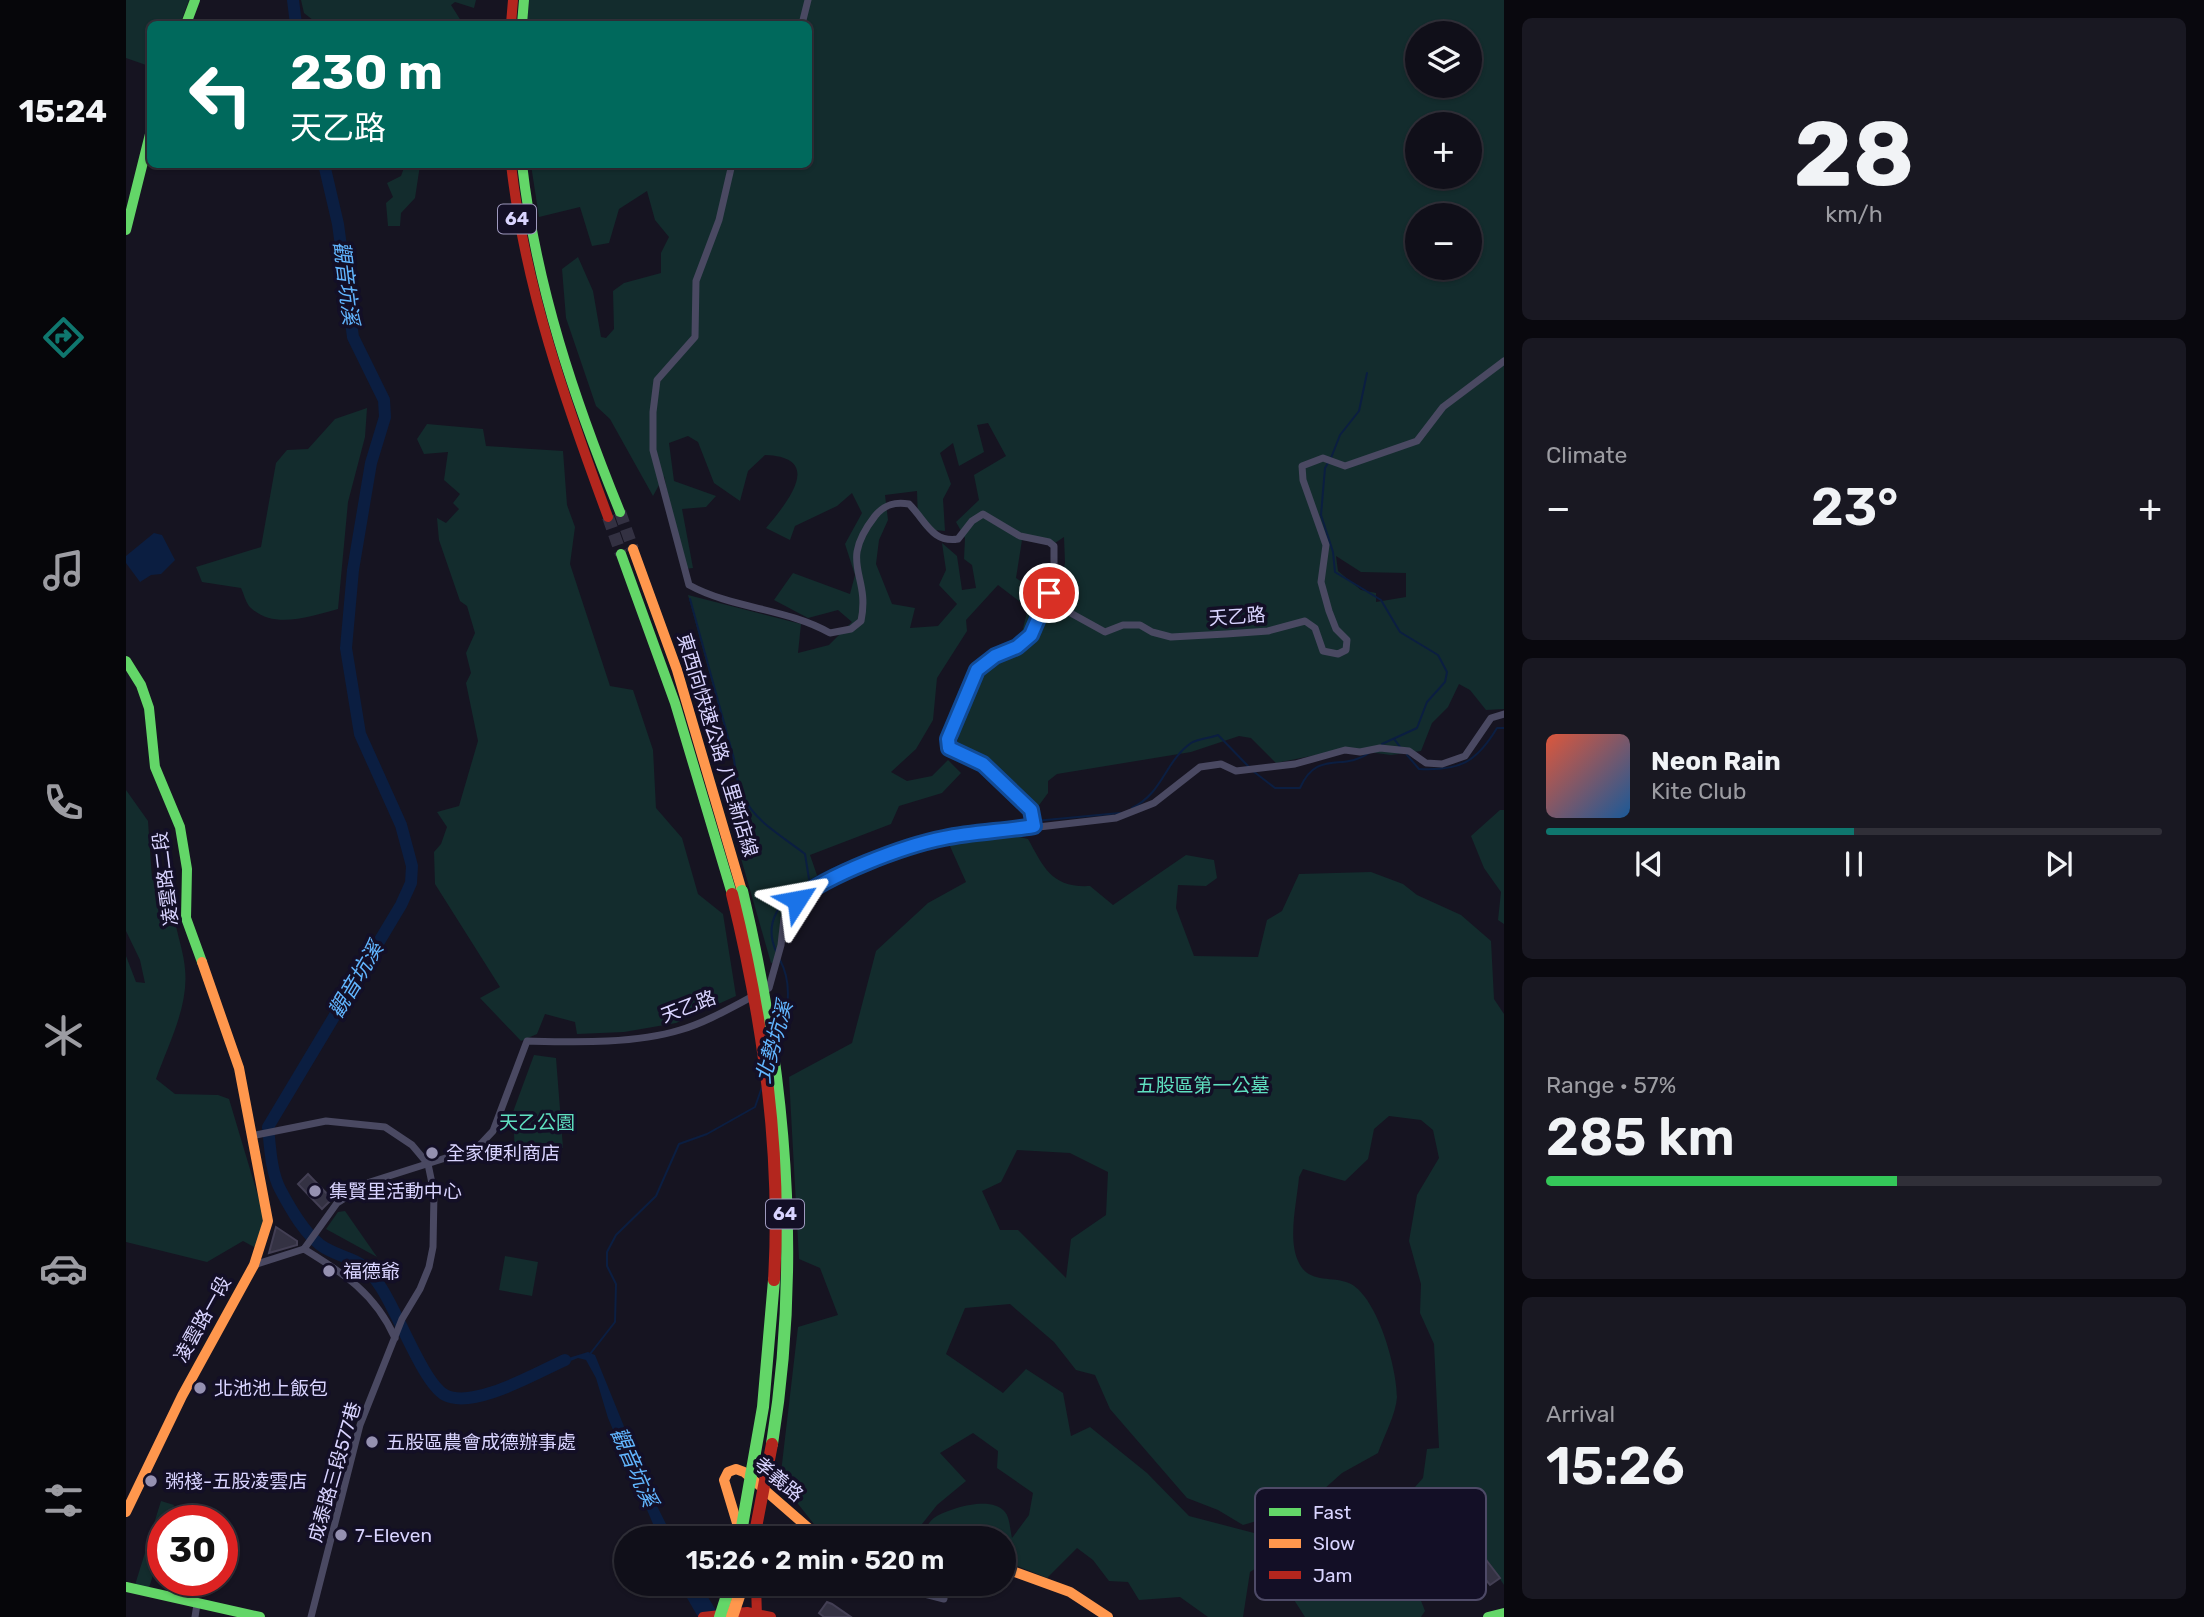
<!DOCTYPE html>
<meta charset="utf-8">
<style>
:root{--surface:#100f19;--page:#191822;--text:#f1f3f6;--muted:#9c9ca2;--line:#302f38;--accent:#0f766e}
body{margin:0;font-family:Rubik,"Noto Sans TC",sans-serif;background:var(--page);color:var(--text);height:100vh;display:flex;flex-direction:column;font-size:26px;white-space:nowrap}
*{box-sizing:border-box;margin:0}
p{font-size:23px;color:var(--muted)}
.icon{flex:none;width:38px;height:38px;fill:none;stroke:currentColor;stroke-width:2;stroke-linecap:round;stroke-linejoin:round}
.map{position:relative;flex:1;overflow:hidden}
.sheet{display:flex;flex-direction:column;gap:18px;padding:18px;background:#09080e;width:700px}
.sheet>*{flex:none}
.hud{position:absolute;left:21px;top:21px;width:665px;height:147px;border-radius:10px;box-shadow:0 2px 5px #0004,0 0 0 2px var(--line);background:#00695c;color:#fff;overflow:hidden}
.fabs{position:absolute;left:1279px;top:21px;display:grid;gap:14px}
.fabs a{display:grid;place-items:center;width:77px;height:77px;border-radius:50%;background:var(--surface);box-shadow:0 2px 5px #0004,0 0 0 2px var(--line);font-size:35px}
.speed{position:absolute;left:21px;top:1505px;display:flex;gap:14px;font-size:35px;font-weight:700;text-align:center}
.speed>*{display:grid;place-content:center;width:91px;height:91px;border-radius:50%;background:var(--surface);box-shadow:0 2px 5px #0004,0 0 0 2px var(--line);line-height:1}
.speed .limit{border:10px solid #d22;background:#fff;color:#111}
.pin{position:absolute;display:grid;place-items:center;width:60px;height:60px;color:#fff;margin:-30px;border:4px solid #fff;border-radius:50%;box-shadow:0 2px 7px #0007}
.me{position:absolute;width:77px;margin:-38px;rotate:56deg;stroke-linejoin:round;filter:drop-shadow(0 0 5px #0008)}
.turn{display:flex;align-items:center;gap:24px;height:147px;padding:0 28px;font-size:32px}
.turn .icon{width:91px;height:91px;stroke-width:2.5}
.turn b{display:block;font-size:49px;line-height:60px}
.big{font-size:52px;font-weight:600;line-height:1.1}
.sheet .widget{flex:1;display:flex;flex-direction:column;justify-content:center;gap:10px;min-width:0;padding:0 24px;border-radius:10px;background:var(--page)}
.sheet .dial{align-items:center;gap:0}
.dial b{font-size:91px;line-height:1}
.song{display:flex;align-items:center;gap:21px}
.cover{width:84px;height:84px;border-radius:10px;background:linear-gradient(135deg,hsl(10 70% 55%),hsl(210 70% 35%))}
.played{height:7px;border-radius:4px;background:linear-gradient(90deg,var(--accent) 50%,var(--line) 50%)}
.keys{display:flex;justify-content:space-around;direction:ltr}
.heat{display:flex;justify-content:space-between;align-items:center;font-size:38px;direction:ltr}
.charge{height:10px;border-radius:5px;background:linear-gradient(90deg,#34c759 57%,var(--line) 0)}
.trip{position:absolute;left:488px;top:1526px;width:402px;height:70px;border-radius:35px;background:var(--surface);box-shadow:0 2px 5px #0004,0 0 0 2px var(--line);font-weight:600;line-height:70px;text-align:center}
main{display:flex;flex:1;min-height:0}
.dock{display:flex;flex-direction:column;width:126px;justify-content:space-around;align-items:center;background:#06060a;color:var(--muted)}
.dock .icon{width:49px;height:49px}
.dock .selected{color:var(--accent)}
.dock b{font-size:32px;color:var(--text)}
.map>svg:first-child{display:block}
</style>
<main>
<nav class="dock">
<b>15:24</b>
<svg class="icon selected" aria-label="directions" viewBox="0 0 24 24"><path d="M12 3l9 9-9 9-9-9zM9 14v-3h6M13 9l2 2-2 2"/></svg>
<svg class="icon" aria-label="music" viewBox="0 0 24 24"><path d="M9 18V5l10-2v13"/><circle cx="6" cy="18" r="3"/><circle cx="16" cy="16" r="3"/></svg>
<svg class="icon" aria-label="phone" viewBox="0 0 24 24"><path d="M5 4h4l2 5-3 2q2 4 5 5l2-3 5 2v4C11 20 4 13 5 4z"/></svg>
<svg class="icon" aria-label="climate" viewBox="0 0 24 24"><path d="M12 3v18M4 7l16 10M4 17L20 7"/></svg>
<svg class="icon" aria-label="car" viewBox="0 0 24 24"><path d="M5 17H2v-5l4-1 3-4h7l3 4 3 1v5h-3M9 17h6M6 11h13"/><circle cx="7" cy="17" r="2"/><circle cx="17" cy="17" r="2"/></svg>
<svg class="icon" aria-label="filters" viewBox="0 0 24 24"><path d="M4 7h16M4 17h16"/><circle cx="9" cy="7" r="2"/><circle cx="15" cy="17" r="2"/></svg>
</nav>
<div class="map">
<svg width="1378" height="1617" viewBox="0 0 1378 1617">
<rect width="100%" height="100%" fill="#161421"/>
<!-- green -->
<g fill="#132c2d" fill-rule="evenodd">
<polygon points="0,0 63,0 54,24 24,24 24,63 20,65 0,58"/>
<polygon points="175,0 350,0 348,8 329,2 325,5 337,24 192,24 178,13"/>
<path d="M 403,0 L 1378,0 L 1378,709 L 1360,710 L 1344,690 L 1333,684 L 1322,707 L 1306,723 L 1295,751 L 1265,755 L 1220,749 L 1150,763 L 1125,738 L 1113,736 L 1065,752 L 931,774 L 922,781 L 922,793 L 911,808 L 895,800 L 872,775 L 839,760 L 831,744 L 842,690 L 860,665 L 893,645 L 902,608 L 872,585 L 840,620 L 841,631 L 811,678 L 807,720 L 790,749 L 765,772 L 781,781 L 806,776 L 822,760 L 835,773 L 816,793 L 773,806 L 765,824 L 684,855 L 693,881 L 661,909 L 653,961 L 645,963 L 606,827 L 623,818 L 562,595 L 675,624 L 672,653 L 703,645 L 726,622 L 712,610 L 682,618 L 648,600 L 667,573 L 724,594 L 729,575 L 719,544 L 736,513 L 726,493 L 711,506 L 669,526 L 664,540 L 640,528 C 660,504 700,457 639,455 L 622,471 L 614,501 L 588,483 L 572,442 L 562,436 L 543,443 L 548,481 L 590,496 L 580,507 L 556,509 L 567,568 L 558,569 L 538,476 L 527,496 L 484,419 L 470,406 L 440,318 L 436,269 L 452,257 L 467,291 L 475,337 L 480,338 L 488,329 L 487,291 L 498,283 L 535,273 L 535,253 L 543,237 L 529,220 L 521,191 L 493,209 L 483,243 L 466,246 L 454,207 L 413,217 L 405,165 L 682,164 L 682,24 L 401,24 ZM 1292,33 L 1344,33 L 1344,86 L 1292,86 ZM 1292,124 L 1344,124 L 1344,177 L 1292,177 ZM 1292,215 L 1344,215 L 1344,268 L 1292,268 ZM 862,423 L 880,456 L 848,475 L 853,500 L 830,522 L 839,538 L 838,559 L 846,565 L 850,588 L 836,590 L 831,556 L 816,543 L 820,570 L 813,585 L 831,604 L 812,626 L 784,628 L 789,608 L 766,604 L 750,564 L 753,540 L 762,520 L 759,495 L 791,491 L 792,520 L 799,529 L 819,531 L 817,499 L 825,484 L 814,453 L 827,443 L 833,466 L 858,452 L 851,425 ZM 938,537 L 939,563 L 933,588 L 915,595 L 890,578 L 896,540 L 926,545 ZM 1210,556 L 1235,572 L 1280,573 L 1280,597 L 1250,602 L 1250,593 L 1235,590 L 1212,571 Z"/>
<polygon points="279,165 294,165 289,198 275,213 274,226 262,226 260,203 267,197 261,183 275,176"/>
<path d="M 241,408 L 239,437 L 222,502 L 212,609 C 185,616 148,630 125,608 C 120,604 118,594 115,588 L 76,582 L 70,567 L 135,547 L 150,463 L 161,450 L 182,449 L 209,419 Z"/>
<polygon points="301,424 357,429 360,446 437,451 441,505 449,527 444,564 484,686 507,690 527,750 530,808 556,838 572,894 597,914 610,996 550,1023 498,1032 451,1034 449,1022 419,1014 411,1034 395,1041 354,998 374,987 309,884 308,852 315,844 321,827 311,812 333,806 352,741 340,683 345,673 340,653 349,633 341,606 334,601 313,540 311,518 320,523 333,509 327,503 334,494 318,480 322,452 298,454 291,439"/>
<path d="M 0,790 L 22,821 L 26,879 C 62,902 43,895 50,926 C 53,940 58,955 59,969 C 63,1006 42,1045 30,1079 L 49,1094 L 92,1095 L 103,1099 L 138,1216 L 130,1248 L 117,1241 L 81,1262 L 0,1242 L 0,956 L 10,982 L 19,983 L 14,960 L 0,931 Z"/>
<polygon points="1374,810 1378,810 1378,924 1372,920 1375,892 1358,868 1345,836"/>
<path d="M 880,834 L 902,839 C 918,868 926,888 964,886 L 987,905 L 1060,855 L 1088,860 L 1091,878 L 1080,886 L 1052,885 L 1050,908 L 1068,956 L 1132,957 L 1141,920 L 1156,911 L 1173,874 L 1245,872 L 1277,884 L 1291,895 L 1335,915 L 1365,941 L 1368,999 L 1378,1014 L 1378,1585 L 1357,1554 L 1348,1553 L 1340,1540 L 1321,1547 L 1306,1583 L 1292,1593 L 1299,1611 L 1295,1617 L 1179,1617 L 1163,1592 L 1169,1563 L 1144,1559 L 1124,1572 L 1117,1617 L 1082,1617 L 1054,1597 L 1013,1600 L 1002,1582 L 983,1581 L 967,1560 L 951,1548 L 921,1578 L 879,1561 L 878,1538 L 795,1538 C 799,1530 802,1521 811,1516 C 825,1508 866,1495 879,1512 C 884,1518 884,1530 886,1538 L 903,1515 L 907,1493 L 871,1468 L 872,1451 L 847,1433 L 814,1453 L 840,1481 L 811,1505 L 785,1538 L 714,1538 L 691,1528 L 654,1481 L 672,1327 L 712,1315 L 694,1268 L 673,1259 L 663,1077 L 726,1043 L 750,951 L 802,903 L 840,882 L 823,844 ZM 1263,1116 L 1295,1120 L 1307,1130 L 1313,1158 L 1291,1195 L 1283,1241 L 1295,1284 L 1294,1313 L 1308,1344 L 1313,1448 L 1301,1449 L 1297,1478 L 1281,1496 L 1223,1516 L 1128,1533 L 1063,1516 L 1021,1473 L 964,1427 L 945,1436 L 937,1393 L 900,1369 L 877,1393 L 820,1354 L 839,1308 L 884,1304 L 928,1342 L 950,1370 L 969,1375 L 984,1409 L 1061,1498 L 1092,1510 L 1117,1525 L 1178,1507 L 1216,1473 L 1252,1453 C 1258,1436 1270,1414 1271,1397 C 1271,1368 1252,1299 1225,1284 C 1208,1275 1184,1285 1173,1263 C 1161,1240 1171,1202 1173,1177 L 1177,1169 L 1219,1181 L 1242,1159 L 1248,1129 ZM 891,1150 L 944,1153 L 982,1172 L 980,1215 L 945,1239 L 940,1278 L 892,1230 L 874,1230 L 856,1191 L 875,1182 Z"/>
<polygon points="408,1055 430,1058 437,1148 389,1155 387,1112"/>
<polygon points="219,1211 251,1257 200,1229 212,1212"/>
<polygon points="379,1256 412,1262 406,1296 373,1290"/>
<polygon points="35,1501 48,1505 43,1521 37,1521 37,1542 23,1588 9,1585"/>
</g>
<!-- water -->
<g fill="#0b1e41">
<polygon points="28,533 36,535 49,560 35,574 25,575 14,582 0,563 0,556"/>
<polygon points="462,1352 469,1355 521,1483 526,1485 526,1496 547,1538 533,1538 482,1418 470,1378 460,1360 452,1358 427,1368 423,1364"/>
<polygon points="553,1584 574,1584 594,1617 572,1617"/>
</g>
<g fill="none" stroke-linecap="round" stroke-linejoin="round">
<!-- stream -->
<g stroke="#0b1e41" stroke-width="2">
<polyline points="1205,458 1214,435 1233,411 1241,373"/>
<polyline points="1202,463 1199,468 1195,515 1207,552 1209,572 1255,600 1274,632 1312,655 1321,672 1319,682 1301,702 1291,728 1256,744"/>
<path d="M 564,599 L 608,759 C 613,813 638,823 679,854 L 683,879"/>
<polyline points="1268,739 1275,748"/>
<path d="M 1281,755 L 1293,769 C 1333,771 1350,763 1371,728 L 1378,728"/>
<path d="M 1127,771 L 1149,788 L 1174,788 C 1191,749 1216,772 1243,753"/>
<path d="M 1006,808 C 1037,793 1039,761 1065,743 C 1072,739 1084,738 1092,735 L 1123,767"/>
<polyline points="909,821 994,813"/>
<path d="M 650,951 C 610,863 851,826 904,821"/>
<path d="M 652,1042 C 661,1015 668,986 654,960"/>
<polyline points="464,1354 489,1322 490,1284 481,1266 481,1252 490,1235 530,1196 553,1144 581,1134 629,1107 636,1087"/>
</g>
<!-- river -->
<g stroke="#0b1e41" stroke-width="12">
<polyline points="167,0 170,24"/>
<path d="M 198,164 L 212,224 L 227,337 L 258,400 L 259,417 L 245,463 L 227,570 L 220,648 L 234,734 L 275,825 L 286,866 L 285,883 L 275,905 L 142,1127 C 144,1146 145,1172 154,1189 C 164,1208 180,1237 199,1248 C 226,1263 234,1255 254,1286 C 271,1310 297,1383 319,1395 C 347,1410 412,1372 439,1360"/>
</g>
</g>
<!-- building -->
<g fill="#343243" stroke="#433f54" stroke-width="2">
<polygon points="182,1174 206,1199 196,1209 172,1184"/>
<polygon points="150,1227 171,1241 171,1245 143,1253"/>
<polygon points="1361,1561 1374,1578 1364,1585 1351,1569"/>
<polygon points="701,1602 706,1604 725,1617 698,1617 693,1613"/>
</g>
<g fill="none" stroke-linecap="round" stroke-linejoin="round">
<!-- highway-tunnel -->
<g stroke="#333142" stroke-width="12" stroke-dasharray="12 6" stroke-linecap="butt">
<polyline points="494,512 507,549"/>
<polyline points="482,517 495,554"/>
</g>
<!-- street -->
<g stroke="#4a4962" stroke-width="7">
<polyline points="676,24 682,0"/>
<path d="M 606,164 L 593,220 L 570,281 L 569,337 L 531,380 L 527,412 L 527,450 L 563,585 C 607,609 660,608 704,633 L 725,629 L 735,621 C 745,573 711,565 749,516 C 759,504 769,502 783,504 C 800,521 806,543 832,539 L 846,521 L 857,514 L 894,536 L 923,542 L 928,546 L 928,567"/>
<polyline points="908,826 905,810 857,764 823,748 822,739 851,670 868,656 891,647 905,635 923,594 923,577 928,567 937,588 941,611 979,632 997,625 1014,625 1026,632 1045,637 1100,634 1142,631 1179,621 1189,628 1197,651 1212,654 1220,650 1221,640 1210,629 1203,611 1195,582 1200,545 1177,480 1176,466 1197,458 1219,466 1291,441 1317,407 1378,361"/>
<polyline points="125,1136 200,1121 259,1127 286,1145 302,1164 308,1193 307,1247 303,1267 294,1289 276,1319 234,1425 185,1617"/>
<path d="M 178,1249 L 211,1203 L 244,1182 L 351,1148 L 367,1131 L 401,1041 C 448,1042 509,1044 554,1030 C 585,1021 614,1002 643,988 L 655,945 L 658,918 L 671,900 L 699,881 L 818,838 L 990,818 L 1028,803 L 1074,767 L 1095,764 L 1110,771 L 1169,764 L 1219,750 L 1234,752 L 1254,748 L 1283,751 L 1300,763 L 1316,764 L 1339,756 L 1365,718 L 1378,714"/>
<path d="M 178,1249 C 217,1273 249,1293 269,1338"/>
<polyline points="128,1265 178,1249"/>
<polyline points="778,1584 783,1590 818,1599"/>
<polyline points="69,1617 71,1604"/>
</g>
<!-- fast -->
<g stroke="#63d668" stroke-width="10">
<polyline points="60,24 69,0"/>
<polyline points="396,24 398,0"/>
<path d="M 396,164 C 410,286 448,399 494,512"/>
<polyline points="0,230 24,134"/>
<polyline points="495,554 549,703 606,894"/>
<polyline points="0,661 15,685 23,708 29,767 54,827 61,869 60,918 76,962"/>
<polyline points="0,1587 134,1617"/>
<polyline points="1362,1617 1378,1613"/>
</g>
<!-- slow -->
<g stroke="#ff974d" stroke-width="10">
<polyline points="507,549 551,670 616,891"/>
<polyline points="0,1512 56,1396 128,1265 142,1221 113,1068 76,962"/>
<polyline points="614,1533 598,1480 602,1472 610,1469 618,1472 687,1532 701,1538"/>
<polyline points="878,1568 944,1592 982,1617"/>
</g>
<!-- jam -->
<g stroke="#b3261e" stroke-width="10">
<polyline points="385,24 387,0"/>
<path d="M 385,164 C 399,287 439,401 482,517"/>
<polyline points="630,1584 631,1617"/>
<polyline points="577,1617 621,1612 645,1617"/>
</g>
<!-- fast-bridge -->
<g stroke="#63d668" stroke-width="12">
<path d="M 616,891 C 659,1071 676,1260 646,1444"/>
<polyline points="614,1538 637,1407 648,1280"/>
<polyline points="594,1617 602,1592"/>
</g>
<!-- slow-bridge -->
<polyline stroke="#ff974d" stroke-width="12" points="606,1617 617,1584"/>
<!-- jam-bridge -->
<g stroke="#b3261e" stroke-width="12">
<path d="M 606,894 C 637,1020 656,1149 648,1280"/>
<polyline points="628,1538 646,1444"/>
</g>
</g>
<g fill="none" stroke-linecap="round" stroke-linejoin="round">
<!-- route casing -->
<g stroke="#114b97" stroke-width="18">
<path id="route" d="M 671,900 C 702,875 777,846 818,838 C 847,832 878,831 908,826 L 905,810 L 857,764 L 823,748 L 822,739 L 851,670 L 869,656 L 891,647 L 905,635 L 923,593"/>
</g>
<!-- route -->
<use href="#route" stroke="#1a73e8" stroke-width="12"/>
</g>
<!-- markers -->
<g fill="#9591b1" stroke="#130f26" stroke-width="2.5">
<circle cx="306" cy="1153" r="7"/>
<circle cx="189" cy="1191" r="7"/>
<circle cx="203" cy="1271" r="7"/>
<circle cx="74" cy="1388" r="7"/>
<circle cx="246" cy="1442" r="7"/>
<circle cx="25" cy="1481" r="7"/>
<circle cx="215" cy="1535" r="7"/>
</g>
<g text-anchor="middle" stroke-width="7" stroke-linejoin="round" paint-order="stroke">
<!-- shield labels -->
<g fill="#130f26" stroke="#9e99be" stroke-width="2">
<rect x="372" y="204.5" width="38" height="29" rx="5"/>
<rect x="640" y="1199.5" width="38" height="29" rx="5"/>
</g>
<g font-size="18" font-weight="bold" fill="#d9d4ff">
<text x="391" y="225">64</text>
<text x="659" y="1220">64</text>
</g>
<!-- street labels -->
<g font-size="19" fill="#d9d4ff" stroke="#130f26">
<text transform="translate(1111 616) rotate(-4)" y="7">天乙路</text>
<text transform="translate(592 745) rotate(73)" y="7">東西向快速公路 八里新店線</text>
<text transform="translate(39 879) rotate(-97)" y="7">凌雲路二段</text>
<text transform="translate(562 1006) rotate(-21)" y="7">天乙路</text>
<text transform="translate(76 1319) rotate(-61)" y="7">凌雲路一段</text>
<text transform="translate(208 1472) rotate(-74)" y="7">成泰路三段577巷</text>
<text transform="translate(653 1479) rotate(40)" y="7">孝義路</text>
</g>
<!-- park labels -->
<g font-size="19" fill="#5fe0c0" stroke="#130f26">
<text x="1077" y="1092">五股區第一公墓</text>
<text x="411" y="1129">天乙公園</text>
</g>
<!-- poi labels -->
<g font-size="19" fill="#d9d4ff" stroke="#130f26" text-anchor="start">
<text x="320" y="1160">全家便利商店</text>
<text x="203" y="1198">集賢里活動中心</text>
<text x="217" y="1278">福德爺</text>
<text x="88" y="1395">北池池上飯包</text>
<text x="260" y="1449">五股區農會成德辦事處</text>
<text x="39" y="1488">粥棧-五股凌雲店</text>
<text x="229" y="1542">7-Eleven</text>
</g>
<!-- water labels -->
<g font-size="21" font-style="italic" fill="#62b6ff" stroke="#130f26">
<text transform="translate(220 283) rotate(83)" y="7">觀音坑溪</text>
<text transform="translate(230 980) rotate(-59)" y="7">觀音坑溪</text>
<text transform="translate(648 1042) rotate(-74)" y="7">北勢坑溪</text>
<text transform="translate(508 1467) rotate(66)" y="7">觀音坑溪</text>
</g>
</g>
<!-- legend -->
<rect x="1129" y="1488" width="231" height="112" rx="10" fill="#130f26" stroke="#4e4a67" stroke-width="2"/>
<rect x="1143" y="1508" width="32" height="8" fill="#63d668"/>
<rect x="1143" y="1539" width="32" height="9" fill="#ff974d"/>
<rect x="1143" y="1571" width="32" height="8" fill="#b3261e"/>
<g font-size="19" fill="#d9d4ff">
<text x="1187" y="1519">Fast</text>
<text x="1187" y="1550">Slow</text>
<text x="1187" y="1582">Jam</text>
</g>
</svg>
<div class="fabs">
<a><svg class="icon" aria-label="layers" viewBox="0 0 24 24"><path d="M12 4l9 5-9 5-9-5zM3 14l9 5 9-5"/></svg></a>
<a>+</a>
<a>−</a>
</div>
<div class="speed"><div class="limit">30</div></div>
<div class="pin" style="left:923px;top:593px;background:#d93025"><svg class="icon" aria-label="arrive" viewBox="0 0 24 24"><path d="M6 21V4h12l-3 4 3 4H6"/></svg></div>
<svg class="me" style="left:671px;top:900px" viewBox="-20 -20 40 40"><path d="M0-17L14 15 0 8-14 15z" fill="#1a73e8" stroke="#fff" stroke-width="4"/></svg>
<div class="trip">15:26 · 2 min · 520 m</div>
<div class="hud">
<div class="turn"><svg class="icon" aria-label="left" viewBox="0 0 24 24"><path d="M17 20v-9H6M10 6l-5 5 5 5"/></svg><div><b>230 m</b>天乙路</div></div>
</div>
</div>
<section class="sheet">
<div class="widget dial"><b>28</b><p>km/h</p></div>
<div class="widget"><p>Climate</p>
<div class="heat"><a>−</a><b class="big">23°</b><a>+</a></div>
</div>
<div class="widget">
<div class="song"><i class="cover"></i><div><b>Neon Rain</b><p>Kite Club</p></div></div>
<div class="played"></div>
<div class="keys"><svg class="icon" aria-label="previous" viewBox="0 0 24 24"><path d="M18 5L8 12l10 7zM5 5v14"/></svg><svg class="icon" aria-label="pause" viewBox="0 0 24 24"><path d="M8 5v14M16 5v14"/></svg><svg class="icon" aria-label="next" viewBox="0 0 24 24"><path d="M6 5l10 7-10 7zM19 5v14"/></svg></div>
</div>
<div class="widget"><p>Range · 57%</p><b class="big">285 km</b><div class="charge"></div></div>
<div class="widget"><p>Arrival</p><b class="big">15:26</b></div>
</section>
</main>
